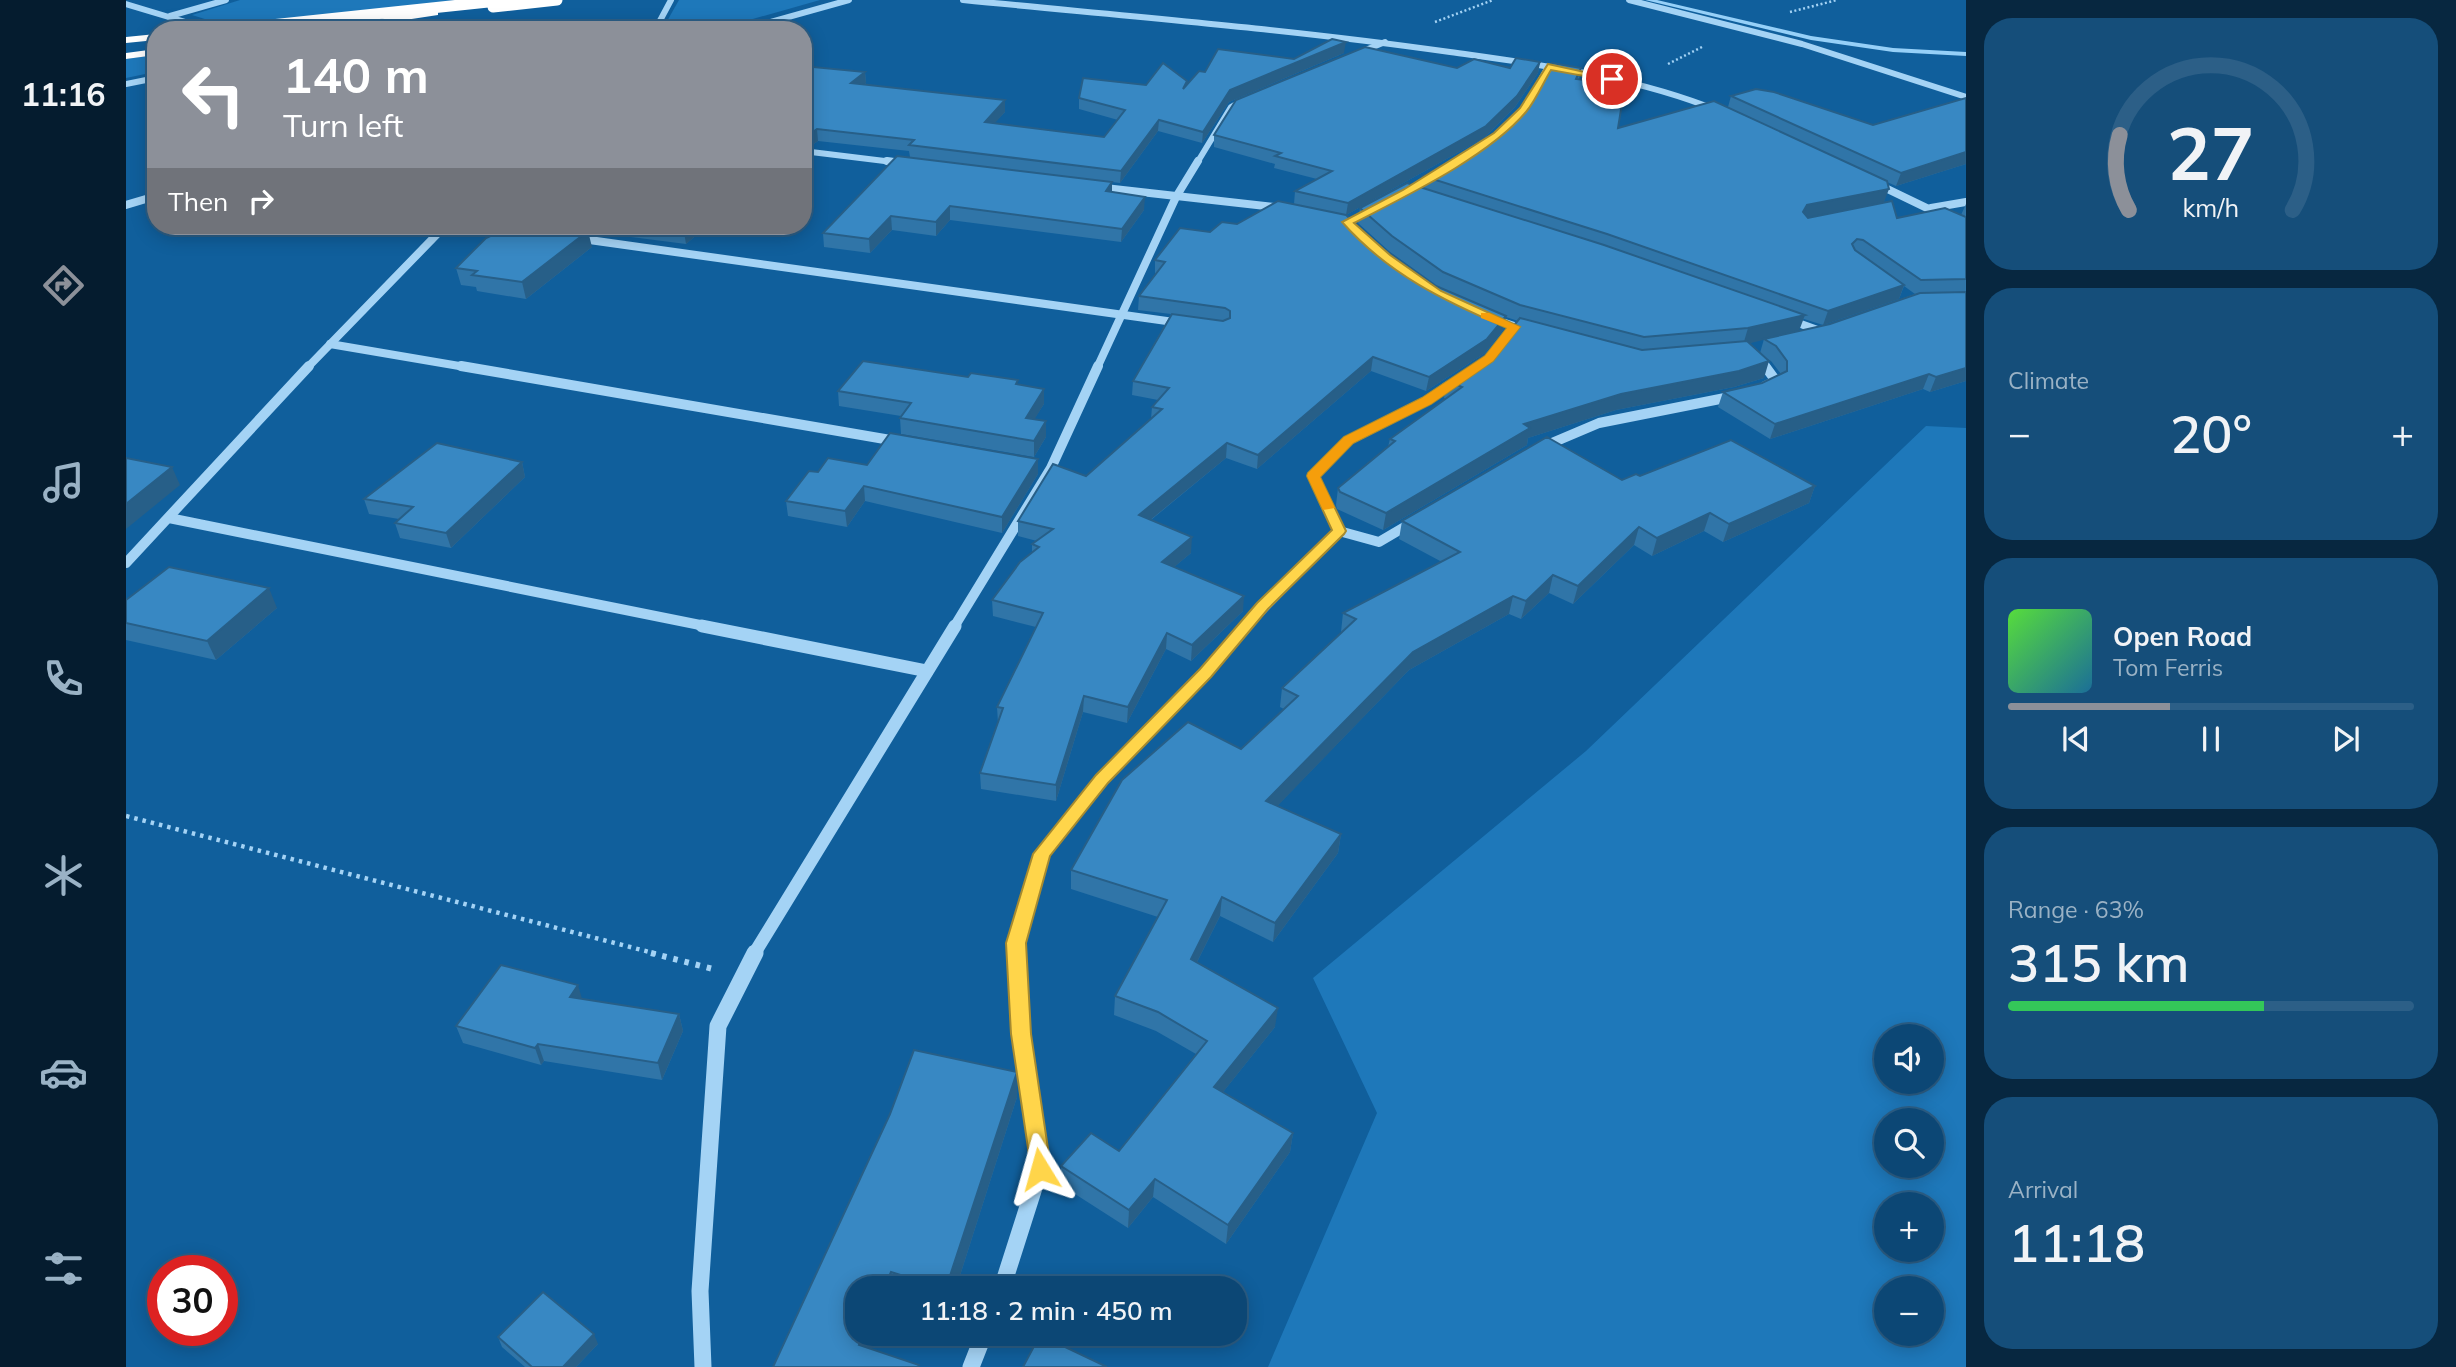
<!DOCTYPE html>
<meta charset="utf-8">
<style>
:root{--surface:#0c4775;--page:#154e7a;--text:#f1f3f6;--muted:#9ab2c5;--line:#2c5f87;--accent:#8c9099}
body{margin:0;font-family:Mulish,sans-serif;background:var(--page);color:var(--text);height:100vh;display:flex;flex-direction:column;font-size:26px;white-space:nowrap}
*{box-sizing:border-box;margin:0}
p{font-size:23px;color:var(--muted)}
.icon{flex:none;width:38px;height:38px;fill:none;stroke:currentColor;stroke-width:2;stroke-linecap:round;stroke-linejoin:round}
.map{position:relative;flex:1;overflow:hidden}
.panel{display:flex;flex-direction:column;gap:18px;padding:18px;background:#072740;width:490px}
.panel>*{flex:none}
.guide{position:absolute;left:21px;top:21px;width:665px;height:214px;border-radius:28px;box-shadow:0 4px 18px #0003,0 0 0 2px var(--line);background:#8c9099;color:#fff;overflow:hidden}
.tools{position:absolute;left:1748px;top:1024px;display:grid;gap:14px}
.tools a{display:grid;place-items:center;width:70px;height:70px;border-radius:50%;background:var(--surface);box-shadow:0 4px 18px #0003,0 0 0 2px var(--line);font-size:35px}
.speed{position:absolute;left:21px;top:1255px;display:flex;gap:14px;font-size:35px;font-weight:700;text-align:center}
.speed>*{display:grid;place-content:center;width:91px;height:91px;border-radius:50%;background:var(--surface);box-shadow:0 4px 18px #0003,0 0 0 2px var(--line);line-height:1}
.speed .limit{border:10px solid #d22;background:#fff;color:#111}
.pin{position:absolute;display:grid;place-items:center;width:60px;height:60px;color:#fff;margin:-30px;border:4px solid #fff;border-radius:50%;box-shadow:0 2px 7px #0007}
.me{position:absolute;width:77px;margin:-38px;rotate:352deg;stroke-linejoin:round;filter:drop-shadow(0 0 5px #0008)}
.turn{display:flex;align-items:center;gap:24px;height:147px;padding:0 21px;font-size:32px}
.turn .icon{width:91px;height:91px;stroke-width:2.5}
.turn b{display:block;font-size:49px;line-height:60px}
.then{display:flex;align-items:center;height:66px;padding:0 21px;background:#0003;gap:14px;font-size:26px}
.big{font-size:52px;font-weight:600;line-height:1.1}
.panel .tile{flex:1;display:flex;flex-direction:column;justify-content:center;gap:10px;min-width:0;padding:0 24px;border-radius:28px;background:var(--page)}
.panel .dial{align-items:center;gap:0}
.dial svg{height:182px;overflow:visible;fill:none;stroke:var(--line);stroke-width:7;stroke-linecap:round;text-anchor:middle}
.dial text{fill:var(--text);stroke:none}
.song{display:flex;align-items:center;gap:21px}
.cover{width:84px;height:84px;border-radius:10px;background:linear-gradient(135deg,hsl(110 70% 55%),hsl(200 70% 35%))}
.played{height:7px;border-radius:4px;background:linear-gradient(90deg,var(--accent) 40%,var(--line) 40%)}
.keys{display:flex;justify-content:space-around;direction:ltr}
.heat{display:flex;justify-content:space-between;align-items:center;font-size:38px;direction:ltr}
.charge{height:10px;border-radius:5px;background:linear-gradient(90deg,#34c759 63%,var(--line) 0)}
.trip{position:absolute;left:719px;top:1276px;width:402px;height:70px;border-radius:28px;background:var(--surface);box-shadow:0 4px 18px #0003,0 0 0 2px var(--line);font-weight:600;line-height:70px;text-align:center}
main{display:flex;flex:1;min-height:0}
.tabs{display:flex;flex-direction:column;width:126px;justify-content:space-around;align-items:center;background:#051c2f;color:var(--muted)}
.tabs .icon{width:49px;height:49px}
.tabs .current{color:var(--accent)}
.tabs b{font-size:32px;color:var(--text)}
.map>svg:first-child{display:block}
</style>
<main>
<nav class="tabs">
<b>11:16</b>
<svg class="icon current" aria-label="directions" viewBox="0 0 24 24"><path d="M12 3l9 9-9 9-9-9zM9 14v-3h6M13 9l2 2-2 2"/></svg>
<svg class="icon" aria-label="music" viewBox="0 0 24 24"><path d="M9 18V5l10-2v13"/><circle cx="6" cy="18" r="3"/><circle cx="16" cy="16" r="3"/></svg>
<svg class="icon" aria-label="phone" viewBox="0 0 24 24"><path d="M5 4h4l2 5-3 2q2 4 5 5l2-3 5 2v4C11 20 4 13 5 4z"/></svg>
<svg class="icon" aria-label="climate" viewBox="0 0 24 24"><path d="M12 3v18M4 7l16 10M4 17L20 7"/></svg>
<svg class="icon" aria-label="car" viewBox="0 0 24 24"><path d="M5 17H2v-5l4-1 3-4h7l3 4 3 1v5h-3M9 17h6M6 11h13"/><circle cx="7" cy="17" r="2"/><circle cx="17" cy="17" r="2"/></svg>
<svg class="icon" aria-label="filters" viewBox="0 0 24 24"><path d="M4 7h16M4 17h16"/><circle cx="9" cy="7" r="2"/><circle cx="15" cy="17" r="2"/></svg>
</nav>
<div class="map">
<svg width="1840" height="1367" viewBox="0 0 1840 1367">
<rect width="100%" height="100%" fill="#105f9c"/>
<!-- green -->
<g fill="#1e78ba" fill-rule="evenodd">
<polygon points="114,0 333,0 101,26 66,15"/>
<polygon points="553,0 694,0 588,30 536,30"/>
<polygon points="30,55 30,68 23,70 24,73 0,78 0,59"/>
<path d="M 1800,426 L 1840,428 L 1840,1367 L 1142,1367 L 1251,1113 L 1187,978 L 1460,751 ZM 1806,1036 L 1806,1082 L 1760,1082 L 1760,1036 ZM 1806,1120 L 1806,1166 L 1760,1166 L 1760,1120 ZM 1806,1204 L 1806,1250 L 1760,1250 L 1760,1204 ZM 1806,1288 L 1806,1334 L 1760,1334 L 1760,1288 Z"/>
</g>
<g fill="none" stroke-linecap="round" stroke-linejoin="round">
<!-- stream -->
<polygon fill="#96d0f8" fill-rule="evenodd" points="1519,0 1531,0 1685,36 1767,48 1840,52 1840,56 1767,52 1685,40"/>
<!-- path-far2 -->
<g stroke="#a4d3f5" stroke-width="2.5" stroke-dasharray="2 2.5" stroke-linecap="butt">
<polyline points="1664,12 1711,0"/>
<polyline points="448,21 488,30"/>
<polyline points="1309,22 1367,0"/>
<polyline points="1542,64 1578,46"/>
</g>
<!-- path-far1 -->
<polyline stroke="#a4d3f5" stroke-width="4.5" stroke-dasharray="3.5 5" stroke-linecap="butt" points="0,816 531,954"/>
<!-- path -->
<polyline stroke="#a4d3f5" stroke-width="6" stroke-dasharray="4.5 7" stroke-linecap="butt" points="525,953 587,969"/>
<!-- minor-far4 -->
<g stroke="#a4d3f5" stroke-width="6">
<path d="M 837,0 C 999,16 1162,29 1324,52 C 1415,65 1507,76 1593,111"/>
<polyline points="1503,0 1676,44 1840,97"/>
<polyline points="0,4 86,30"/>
<polyline points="44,16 100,0"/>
<polyline points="529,30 545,0"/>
<polyline points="616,30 723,0"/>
<polyline points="1230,54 1259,42"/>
<polyline points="0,84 30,78"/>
<polyline points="1405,97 1422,67"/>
<polyline points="677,151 775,163"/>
<polyline points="1071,163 1105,107 1119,99"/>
</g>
<!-- minor-far3 -->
<g stroke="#a4d3f5" stroke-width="8">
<polyline points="761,161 782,164"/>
<polyline points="1749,183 1840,227"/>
<polyline points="970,187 1157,208"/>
<polyline points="0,205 30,196"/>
<polyline points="1805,208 1840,202"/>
<polyline points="359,226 420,234"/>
<polyline points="449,238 1055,323"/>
<polyline points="1364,318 1403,331"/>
<polyline points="1661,319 1697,332"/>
<polyline points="204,344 345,368"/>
<polyline points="1627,358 1641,368"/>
<polyline points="181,368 319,226"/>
<polyline points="971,368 1050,197 1072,161"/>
</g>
<!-- minor-far2 -->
<g stroke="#a4d3f5" stroke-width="10">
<polyline points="335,366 776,442"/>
<polyline points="1639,366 1650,381 1639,386"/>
<polyline points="1414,448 1473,423 1609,396"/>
<polyline points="43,518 584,627"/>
<polyline points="1213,531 1253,542 1287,522"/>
<polyline points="0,563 183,366"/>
<polyline points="828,627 925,468 972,366"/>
<polyline points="1119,627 1213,531 1187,476 1223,440 1300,401 1332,379"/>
</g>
<!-- minor-far1 -->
<g stroke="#a4d3f5" stroke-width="13">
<polyline points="576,626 801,671"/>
<polyline points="628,954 829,626"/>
<polyline points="891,954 890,943 916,854 976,779 1079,673 1120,626"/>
</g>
<!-- minor -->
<g stroke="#a4d3f5" stroke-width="17">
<polyline points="876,1288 914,1169 895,1034 891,953"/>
<polyline points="577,1367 574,1291 592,1026 629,953"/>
<polyline points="845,1367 858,1334"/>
</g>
<!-- highway -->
<g fill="#fff" fill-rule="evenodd">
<polygon points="308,10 312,11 312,15 213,30 184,30"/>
<polygon points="30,34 30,40 0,43 0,37"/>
<polygon points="30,49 30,55 0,59 0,53"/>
</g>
<!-- highway-bridge -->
<g stroke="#fff" stroke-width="11">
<polyline points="367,7 431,0"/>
<polyline points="98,30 381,0"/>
</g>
</g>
<!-- wall -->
<g fill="#3075a8" fill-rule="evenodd">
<polygon points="1218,53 1103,102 1076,143 1032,131 994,183 986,182 986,192 1018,210 995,242 824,220 810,236 766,230 744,253 698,247 697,233 784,157 783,151 692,141 685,146 677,147 677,66 739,72 740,83 738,85 879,100 879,112 868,123 978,137 992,120 953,109 953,98 1020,85 1061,81 1061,85 1079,72 1168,59"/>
<polygon points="1414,62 1412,73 1389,107 1358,138 1220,215 1168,204 1169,191 1191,179 1148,168 1149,164 1088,147 1088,135"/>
<path d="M 1455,68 L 1453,80 L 1492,128 L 1602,107 L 1605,96 L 1747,125 L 1840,98 L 1840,164 L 1770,186 L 1761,182 L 1758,202 L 1682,218 L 1771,218 L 1835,215 L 1840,204 L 1840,381 L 1804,392 L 1797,389 L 1644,439 L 1592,407 L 1597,392 L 1636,383 L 1655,374 L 1645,361 L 1639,358 L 1638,378 L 1608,387 L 1490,410 L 1402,438 L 1401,445 L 1257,530 L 1211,509 L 1210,505 L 1212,488 L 1262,447 L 1264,439 L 1320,399 L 1318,398 L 1321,381 L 1370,347 L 1392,321 L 1380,317 L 1377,330 L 1359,353 L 1300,391 L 1245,371 L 1131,469 L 1100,458 L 1025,520 L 1065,553 L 1048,567 L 1117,611 L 1065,661 L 1040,649 L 1001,723 L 957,712 L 930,801 L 855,789 L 854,773 L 872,723 L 871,707 L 910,627 L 867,616 L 866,600 L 906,553 L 906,544 L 911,541 L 892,536 L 892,521 L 960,476 L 1025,419 L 1026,407 L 1032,400 L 1006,395 L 1007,381 L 1045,314 L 1012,310 L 1013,296 L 1030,274 L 1029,274 L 1029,260 L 1084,232 L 1258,249 L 1313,287 L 1264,252 L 1232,223 L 1234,208 L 1295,188 L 1297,176 L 1338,154 ZM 1778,286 L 1789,294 L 1704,324 L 1638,339 L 1678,319 L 1697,325 L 1773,299 ZM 1638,339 L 1634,353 L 1623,343 Z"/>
<polygon points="503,226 592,226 589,228 580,227 560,244 505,237"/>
<polygon points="466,247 400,299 351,291 350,287 335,285 330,268"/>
<polygon points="892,385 918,389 918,404 908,419 920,437 908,457 775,434 774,418 775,416 713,406 712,391"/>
<polygon points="912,459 912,474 876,533 739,501 721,527 662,516 660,501 692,472 741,465"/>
<polygon points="396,462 399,477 325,548 274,538 269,523 273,519 243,514 238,499"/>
<polygon points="1514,476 1689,486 1683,503 1597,542 1578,531 1526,556 1508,545 1447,604 1423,593 1395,619 1383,614 1283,670 1151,806 1215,834 1212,853 1147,942 1094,916 1071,962 1149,1027 1097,1092 1167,1133 1164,1152 1100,1244 1027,1197 1002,1228 935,1185 935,1166 993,1151 1070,1054 1030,1031 988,1015 989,996 1032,917 945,889 945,870 1115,749 1158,709 1154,707 1156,688 1216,632 1215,632 1217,613 1316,562 1273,539 1276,521"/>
<polygon points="0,600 151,608 90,660 0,640"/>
<polygon points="456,999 553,1014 557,1031 536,1080 418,1061 415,1065 337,1043 330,1026"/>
<polygon points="891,1097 830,1288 732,1288 732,1334 751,1334 745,1349 647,1367"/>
<polygon points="372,1337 472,1344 450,1367 399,1367 376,1347"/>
</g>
<!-- shaded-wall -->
<g fill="#275f88">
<polygon points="1220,42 1218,53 1103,102 1076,143 1077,132 1104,90"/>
<polygon points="1414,62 1412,73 1389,107 1358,138 1220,215 1222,203"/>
<polygon points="739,72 740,83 726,95 725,83"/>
<polygon points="879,100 879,112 859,134 859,122"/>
<polygon points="1033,120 1032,131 994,183 995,171"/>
<polygon points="691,129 692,141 685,146 684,134"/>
<polygon points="1840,152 1840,164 1770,186 1775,173"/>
<polygon points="986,182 986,196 980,191"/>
<polygon points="1763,189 1758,202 1677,219 1677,212 1681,205"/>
<polygon points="1019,197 1018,210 995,242 996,229"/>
<polygon points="824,206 824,220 810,236 810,222"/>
<polygon points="765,216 766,230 744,253 743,239"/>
<polygon points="565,226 580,226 580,227 560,244 558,232"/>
<polygon points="462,231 466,247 400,299 396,282"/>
<polygon points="1778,285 1773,299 1697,325 1702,311"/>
<polygon points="1679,315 1673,331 1617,345 1622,328"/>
<polygon points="1380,316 1377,330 1359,353 1300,391 1303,377"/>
<polygon points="1247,357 1245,371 1131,469 1132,455"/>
<polygon points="1643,361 1638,378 1608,387 1490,410 1402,438 1401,445 1257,530 1260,513 1398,424 1495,394"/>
<polygon points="1840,368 1840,381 1804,392 1810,377"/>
<polygon points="1803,374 1797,389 1644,439 1649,424"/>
<polygon points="918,389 918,404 900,433 900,418"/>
<polygon points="920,421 920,437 908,457 908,441"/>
<polygon points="1101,443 1100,458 1012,530 1013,515"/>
<polygon points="912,459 912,474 876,533 876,517"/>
<polygon points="396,462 399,477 325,548 320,533"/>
<polygon points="46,467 54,485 0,529 0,504"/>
<polygon points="738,486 739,501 721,527 719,511"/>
<polygon points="1689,486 1683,503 1597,542 1603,524"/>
<polygon points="1584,513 1578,531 1526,556 1531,538"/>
<polygon points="1513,527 1508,545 1447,604 1452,586"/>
<polygon points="1066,537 1065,553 1035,578 1036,562"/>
<polygon points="1427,575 1423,593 1395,619 1400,601"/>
<polygon points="143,588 151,608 90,660 81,641"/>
<polygon points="1118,596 1117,611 1065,661 1066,645"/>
<polygon points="1387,596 1383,614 1283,670 1138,820 1140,801 1287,652"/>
<polygon points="1041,633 1040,649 1001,723 1002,707"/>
<polygon points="958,696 957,712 930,801 930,785"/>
<polygon points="1215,834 1212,853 1147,942 1149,923"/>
<polygon points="1096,897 1094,916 1063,978 1065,959"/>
<polygon points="452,985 457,1002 444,997"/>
<polygon points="1152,1008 1149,1027 1086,1106 1088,1087"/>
<polygon points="553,1014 557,1031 536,1080 532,1063"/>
<polygon points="412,1044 418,1061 415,1065 409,1048"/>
<polygon points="891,1072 891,1097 830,1288 820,1288"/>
<polygon points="1167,1133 1164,1152 1100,1244 1102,1225"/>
<polygon points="1029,1179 1027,1197 1002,1228 1003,1210"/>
<polygon points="765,1272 767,1288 758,1288"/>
<polygon points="468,1334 472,1344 450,1367 437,1367"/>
<polygon points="738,1334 751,1334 737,1367 733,1345"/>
</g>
<!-- building -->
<g fill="#3888c3" stroke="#275f88" stroke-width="2">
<polygon points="1206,39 1220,42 1104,90 1077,132 1033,120 995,171 783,145 788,140 691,129 684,134 677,135 677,66 739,72 725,83 879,100 859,122 978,137 999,110 953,98 957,78 1020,85 1037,63 1061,81 1057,89 1073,71 1079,72 1092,49 1168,59"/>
<polygon points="1239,47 1331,68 1348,59 1384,68 1390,58 1414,62 1391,96 1360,126 1222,203 1169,191 1206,171 1149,156 1155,153 1088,135 1110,100"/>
<polygon points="1426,63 1455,68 1450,79 1499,85 1492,128 1588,101 1761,181 1763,189 1681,205 1677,212 1682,218 1766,201 1771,218 1819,208 1840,217 1840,279 1795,280 1737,240 1731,239 1726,244 1729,250 1778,285 1702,311 1481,234 1297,176 1338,154 1380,124 1400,102"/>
<polygon points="1630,89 1648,92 1747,125 1840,98 1840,152 1775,173 1605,96"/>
<polygon points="771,156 986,182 980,191 1019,197 996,229 824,206 810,222 765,216 743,239 697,233"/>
<polygon points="1281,183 1478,245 1679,315 1622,328 1518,337 1394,305 1317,272 1266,236 1234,208"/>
<polygon points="1152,201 1220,215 1258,249 1310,286 1380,316 1361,339 1303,377 1247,357 1132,455 1101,443 1013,515 1066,537 1036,562 1118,596 1066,645 1041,633 1002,707 958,696 930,785 854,773 877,708 871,707 917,613 866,600 894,562 913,547 906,544 927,529 892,521 927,464 960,476 1036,409 1026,407 1043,388 1007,381 1046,314 1097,321 1104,318 1104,311 1099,308 1013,296 1039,262 1029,260 1054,228 1084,232 1096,222 1111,224"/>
<polygon points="415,226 462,231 396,282 346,275 351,271 330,268 360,238 373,232 399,235"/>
<polygon points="516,226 565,226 558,232"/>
<polygon points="1840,292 1840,368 1810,377 1803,374 1649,424 1597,392 1636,383 1661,371 1661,361 1650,346 1638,339 1704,324 1794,293"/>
<polygon points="1394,318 1516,350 1621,341 1643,361 1613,371 1495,394 1398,424 1404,428 1260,513 1214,492 1212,488 1269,441 1264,439 1336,387 1321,381 1370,347"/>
<polygon points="737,361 842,377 845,373 892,380 890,384 918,389 900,418 920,421 908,441 774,418 785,403 712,391"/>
<polygon points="764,433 912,459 876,517 738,486 719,511 660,501 683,471 692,472 702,458 741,465"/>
<polygon points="1421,437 1496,480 1510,474 1514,476 1605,440 1689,486 1603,524 1584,513 1531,538 1513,527 1452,586 1427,575 1400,601 1387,596 1287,652 1140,801 1215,834 1149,923 1096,897 1065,959 1152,1008 1088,1087 1167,1133 1102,1225 1029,1179 1003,1210 935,1166 965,1133 993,1151 1081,1041 1032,1012 989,996 1041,900 945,870 996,780 1062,722 1115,749 1172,696 1156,688 1230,619 1217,613 1334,552 1276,521"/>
<polygon points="311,443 396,462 320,533 269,523 287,507 238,499"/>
<polygon points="0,458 46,467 0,504"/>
<polygon points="43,567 143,588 81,641 0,623 0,600"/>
<polygon points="375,965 452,985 444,997 553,1014 532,1063 412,1044 409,1048 330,1026"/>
<polygon points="788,1050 891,1072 820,1288 816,1288 765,1272 758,1288 732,1288 732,1334 738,1334 733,1345 793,1365 792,1367 647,1367 764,1114"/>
<polygon points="417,1292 468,1334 437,1367 406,1367 372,1337"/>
<polygon points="914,1335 981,1367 897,1367"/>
</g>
<!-- route -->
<path fill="#ffd54a" stroke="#a68a30" stroke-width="2" d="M 1422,64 L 1491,79 L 1486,81 L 1425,70 C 1417,83 1410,100 1400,112 C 1362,157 1280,196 1228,223 L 1264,255 L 1315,291 L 1394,327 L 1367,361 L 1305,404 L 1227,443 L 1194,477 L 1220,531 L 1218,534 L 1142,609 L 1085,677 L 982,783 L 924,856 L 900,943 L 905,1034 L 925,1169 L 922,1175 L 914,1178 L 906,1175 L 885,1034 L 880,943 L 907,854 L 970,775 L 1074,669 L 1131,603 L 1206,530 L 1181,476 L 1182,473 L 1218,437 L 1296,398 L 1359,356 L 1381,328 C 1318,301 1262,274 1216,222 L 1277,190 L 1368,133 L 1394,108 Z"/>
<!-- slow -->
<polygon fill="#f59e0b" points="1355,313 1363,313 1394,327 1367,361 1305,404 1227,443 1194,477 1209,508 1197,510 1181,476 1182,473 1218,437 1296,398 1359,356 1381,328 1355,318"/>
</svg>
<div class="tools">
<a><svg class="icon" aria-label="sound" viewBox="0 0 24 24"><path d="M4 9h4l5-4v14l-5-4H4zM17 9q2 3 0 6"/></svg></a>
<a><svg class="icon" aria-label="search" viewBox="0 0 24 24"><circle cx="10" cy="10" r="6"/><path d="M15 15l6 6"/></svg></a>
<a>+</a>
<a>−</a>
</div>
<div class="speed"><div class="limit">30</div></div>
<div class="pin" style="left:1486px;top:79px;background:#d93025"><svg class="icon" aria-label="arrive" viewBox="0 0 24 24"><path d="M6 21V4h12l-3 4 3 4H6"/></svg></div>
<svg class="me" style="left:914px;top:1169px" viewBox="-20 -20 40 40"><path d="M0-17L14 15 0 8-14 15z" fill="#ffd54a" stroke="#fff" stroke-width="4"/></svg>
<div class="trip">11:18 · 2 min · 450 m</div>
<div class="guide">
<div class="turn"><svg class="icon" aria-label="left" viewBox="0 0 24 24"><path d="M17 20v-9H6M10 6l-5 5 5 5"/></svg><div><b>140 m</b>Turn left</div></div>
<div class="then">Then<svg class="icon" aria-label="right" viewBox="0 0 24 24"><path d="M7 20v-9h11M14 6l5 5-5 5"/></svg></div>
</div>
</div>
<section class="panel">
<div class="tile dial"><svg viewBox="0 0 100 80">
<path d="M14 69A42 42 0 1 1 86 69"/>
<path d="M14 69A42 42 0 0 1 10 36" stroke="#8c9099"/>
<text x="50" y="56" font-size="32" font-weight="700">27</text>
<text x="50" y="72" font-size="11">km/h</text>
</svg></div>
<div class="tile"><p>Climate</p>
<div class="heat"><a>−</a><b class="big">20°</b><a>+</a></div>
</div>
<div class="tile">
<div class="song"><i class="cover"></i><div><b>Open Road</b><p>Tom Ferris</p></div></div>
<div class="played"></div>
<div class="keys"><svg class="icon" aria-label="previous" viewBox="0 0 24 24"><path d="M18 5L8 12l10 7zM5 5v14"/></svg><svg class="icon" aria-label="pause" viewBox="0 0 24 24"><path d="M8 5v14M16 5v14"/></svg><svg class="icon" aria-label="next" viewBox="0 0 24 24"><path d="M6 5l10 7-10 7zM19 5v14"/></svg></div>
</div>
<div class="tile"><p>Range · 63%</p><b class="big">315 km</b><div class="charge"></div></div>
<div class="tile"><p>Arrival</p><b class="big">11:18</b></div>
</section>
</main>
